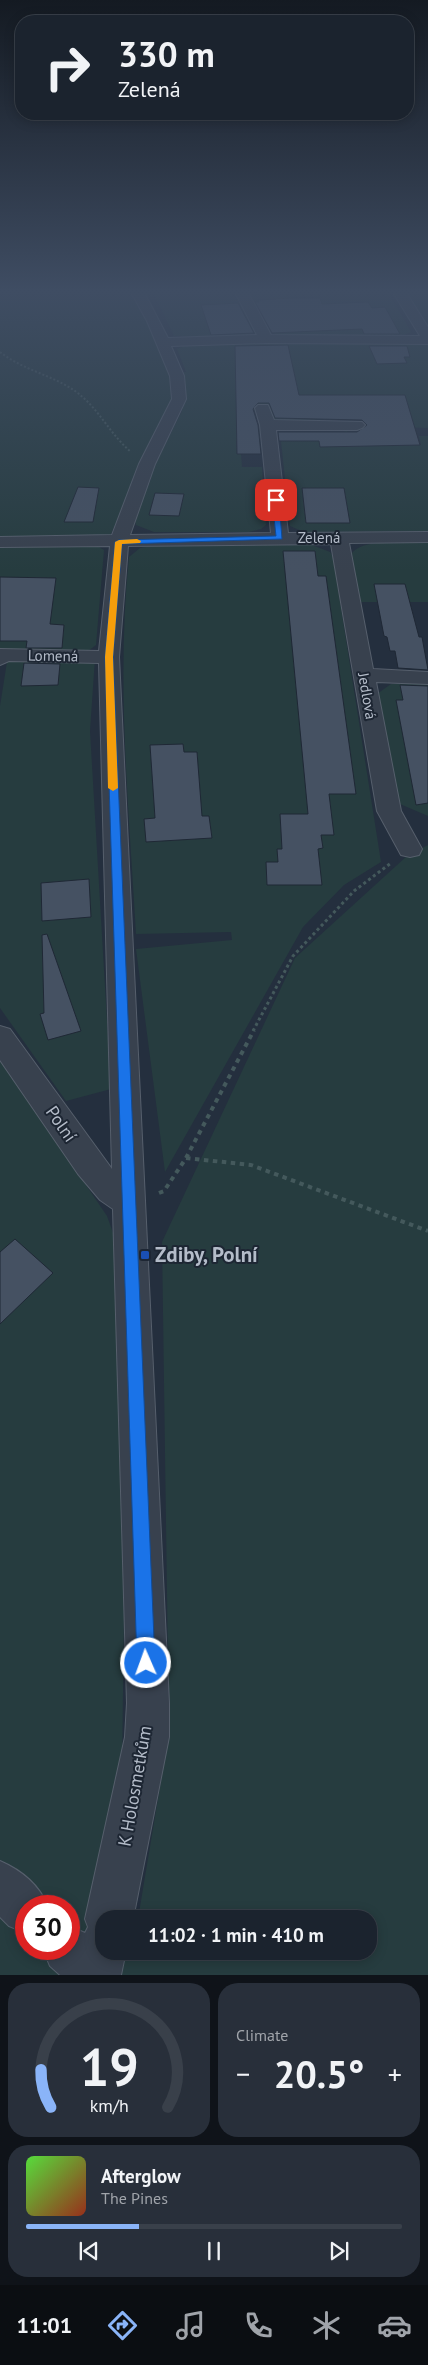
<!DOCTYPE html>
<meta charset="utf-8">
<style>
:root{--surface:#1b232e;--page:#282f3a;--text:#f1f3f6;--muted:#a0a4aa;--line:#39404a;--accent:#8ab4f8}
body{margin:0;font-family:"PT Sans",sans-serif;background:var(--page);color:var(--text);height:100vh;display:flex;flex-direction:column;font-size:19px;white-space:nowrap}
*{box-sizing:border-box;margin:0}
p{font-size:16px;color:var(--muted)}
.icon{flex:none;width:28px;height:28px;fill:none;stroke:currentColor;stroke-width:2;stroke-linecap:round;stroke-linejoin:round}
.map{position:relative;height:1975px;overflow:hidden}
.panel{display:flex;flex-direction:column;gap:8px;padding:8px;background:#0f1319;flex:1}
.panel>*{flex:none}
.banner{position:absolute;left:15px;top:15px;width:399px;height:105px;border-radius:20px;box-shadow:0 2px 12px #0003,0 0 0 1px var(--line);background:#1b232e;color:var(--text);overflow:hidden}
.speed{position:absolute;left:15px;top:1895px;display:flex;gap:10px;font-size:25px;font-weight:700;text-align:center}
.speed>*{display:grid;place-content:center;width:65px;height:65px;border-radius:50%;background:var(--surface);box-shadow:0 2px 12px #0003,0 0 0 1px var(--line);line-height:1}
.speed .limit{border:8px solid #d22;background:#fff;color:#111}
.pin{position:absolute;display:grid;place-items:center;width:42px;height:42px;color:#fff;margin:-21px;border-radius:10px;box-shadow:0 2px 8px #0006}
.me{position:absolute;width:55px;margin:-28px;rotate:358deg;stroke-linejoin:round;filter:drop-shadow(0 0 4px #0008)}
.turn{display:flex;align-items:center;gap:18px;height:105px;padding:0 20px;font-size:22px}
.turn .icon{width:65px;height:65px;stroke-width:2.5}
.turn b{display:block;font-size:35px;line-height:42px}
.big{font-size:38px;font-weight:800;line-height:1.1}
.panel .widget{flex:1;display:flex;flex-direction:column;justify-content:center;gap:8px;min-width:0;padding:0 18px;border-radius:20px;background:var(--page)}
.panel .dial{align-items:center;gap:0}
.dial svg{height:130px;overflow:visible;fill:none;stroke:var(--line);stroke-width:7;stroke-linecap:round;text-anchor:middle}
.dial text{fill:var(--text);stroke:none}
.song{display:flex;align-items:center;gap:15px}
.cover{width:60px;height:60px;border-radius:8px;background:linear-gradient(135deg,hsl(110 70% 55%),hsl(10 70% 35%))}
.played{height:5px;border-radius:2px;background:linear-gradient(90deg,var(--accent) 30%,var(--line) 30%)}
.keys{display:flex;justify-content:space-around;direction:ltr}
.heat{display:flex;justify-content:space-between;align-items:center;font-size:28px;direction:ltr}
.panel .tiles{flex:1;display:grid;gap:8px;grid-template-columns:1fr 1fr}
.widget:last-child{grid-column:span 2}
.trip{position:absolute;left:95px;top:1910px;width:282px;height:50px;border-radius:20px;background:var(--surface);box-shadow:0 2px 12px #0003,0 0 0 1px var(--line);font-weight:800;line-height:50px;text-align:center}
.dock{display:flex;height:80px;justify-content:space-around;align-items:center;background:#0b0e12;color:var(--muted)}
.dock .icon{width:35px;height:35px}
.dock .current{color:var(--accent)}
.dock b{font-size:22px;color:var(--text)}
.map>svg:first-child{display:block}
</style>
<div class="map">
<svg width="428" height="1975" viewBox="0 0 428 1975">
<rect width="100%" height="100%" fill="#242f3e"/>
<!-- green -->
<g fill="#263c3f" fill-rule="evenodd">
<polygon points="0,294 130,294 152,330 169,369 172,400 109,538 0,540"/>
<polygon points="154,294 234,294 254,332 245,337 174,336"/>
<polygon points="251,294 389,294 411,332 402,336 277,335 273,333"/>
<polygon points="406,294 428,294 428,329"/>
<polygon points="428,342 428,428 366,426 363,413 357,419 271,420 269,405 257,405 258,410 239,411 240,422 236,422 236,434 252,434 253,430 259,430 260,445 253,441 236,441 237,454 241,454 242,467 262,467 266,525 261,529 249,532 154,532 136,525 134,517 151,479 148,479 182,411 186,396 181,372 186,372 177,349 189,344"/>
<polygon points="344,430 347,430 348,436 356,439 357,446 421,445 419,436 428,436 428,531 304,532 290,526 281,441 346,438"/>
<path d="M 428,543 L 428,602 L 358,602 L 351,555 C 360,537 410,543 428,543 Z"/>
<path d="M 156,545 L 312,545 L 330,552 L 333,557 L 381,862 L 344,885 L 303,927 L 165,1172 L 136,949 L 232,940 L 231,932 L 136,934 C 129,809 116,682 129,557 L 140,548 Z"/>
<polygon points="0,546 99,547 104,550 96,645 88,651 0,651"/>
<polygon points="15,657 95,658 90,731 111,1089 66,1101 0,1008 0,706 7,662"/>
<polygon points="428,682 428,816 393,801 377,694 391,684"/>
<polygon points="428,845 428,1975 120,1975 127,1951 369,1951 369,1919 138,1919 169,1733 162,1242 295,958 407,856"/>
<path d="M 0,1058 L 107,1216 L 116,1241 L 124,1613 L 122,1771 L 96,1914 L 75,1975 L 0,1975 ZM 26,1906 L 69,1906 L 69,1949 L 26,1949 Z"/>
</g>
<!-- building -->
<g fill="#455162" stroke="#1f2835">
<polygon points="293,298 320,298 322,304 368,302 372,308 385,307 400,334 364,334 362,329 272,333 255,302 259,302 258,300"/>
<polygon points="238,303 254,333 211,335 201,305"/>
<polygon points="288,345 299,395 405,395 420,445 320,447 319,441 279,441 278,432 357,432 367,425 362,420 275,418 269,403 258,403 253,409 258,425 261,454 237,454 235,346"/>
<polygon points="369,346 407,346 410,357 404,357 407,363 377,364"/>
<polygon points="78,487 99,488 93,522 64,522"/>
<polygon points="302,488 344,488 350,523 306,523"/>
<polygon points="155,493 184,494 179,516 149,515"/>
<polygon points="283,551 315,551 318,576 326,576 356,794 329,794 334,835 321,835 323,848 318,849 322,885 267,885 266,862 278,862 277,849 282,849 280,814 308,814"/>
<polygon points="0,577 56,578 50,624 64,625 62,648 26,648 27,641 0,641"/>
<polygon points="374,584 405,584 419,637 422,637 428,670 398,668 395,651 390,651 387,637 384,636"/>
<polygon points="24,663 60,664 58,685 21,686"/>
<polygon points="400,685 428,686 428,803 416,805 396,700 403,700"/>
<polygon points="183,744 184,752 197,752 202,816 209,816 212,838 146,842 144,819 155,818 150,745"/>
<polygon points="89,879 91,917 42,921 41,883"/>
<polygon points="47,934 81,1031 48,1040 40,1014 44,1013 42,935"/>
<polygon points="15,1239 53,1273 0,1324 0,1252"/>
</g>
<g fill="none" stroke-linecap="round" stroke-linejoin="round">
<!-- minor casing -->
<g stroke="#565f6c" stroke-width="2">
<g id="minor">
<polygon points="132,294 145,294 168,338 257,335 236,294 249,294 271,335 420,336 394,294 407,294 428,327 428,344 266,343 171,346 184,376 186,399 155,464 130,535 271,533 260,425 255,408 258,405 268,405 274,420 362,422 365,425 362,428 357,430 276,430 288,533 428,532 428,542 349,543 373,669 428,672 428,684 376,682 401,811 422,849 419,855 410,857 401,855 377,811 331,544 128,546 119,657 169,1703 169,1737 133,1919 104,1919 104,1951 126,1951 121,1975 60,1975 50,1966 43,1949 69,1949 69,1926 85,1933 88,1927 85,1919 125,1737 127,1703 113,1209 100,1200 78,1174 0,1060 0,1026 10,1029 112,1169 99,663 9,661 0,665 0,649 99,651 110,546 0,547 0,537 112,535 139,464 172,399 170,376 147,321"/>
<path d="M 0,1861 C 21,1870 39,1885 48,1906 L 26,1906 L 26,1933 L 9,1926 L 0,1917 Z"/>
</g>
</g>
<!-- path-far2 -->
<path stroke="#44595c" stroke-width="2" stroke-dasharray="2 2" stroke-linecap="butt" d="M 0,352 C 23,370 52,375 75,391 C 98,407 109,433 130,451"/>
<!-- path-far1 -->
<polyline stroke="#44595c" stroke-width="3" stroke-dasharray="3 3" stroke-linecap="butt" points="253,1031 293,956 354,891 391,863"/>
<!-- path -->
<g stroke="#44595c" stroke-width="4" stroke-dasharray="4.5 4.5" stroke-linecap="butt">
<polyline points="186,1158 251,1165 428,1231"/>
<polyline points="159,1193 164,1191 186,1158 254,1030"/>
</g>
<!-- minor -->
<use href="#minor" fill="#38414e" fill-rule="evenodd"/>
</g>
<!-- sky -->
<linearGradient id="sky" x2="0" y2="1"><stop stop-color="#141a22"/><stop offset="0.51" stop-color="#3f4d63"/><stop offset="1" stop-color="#3f4d63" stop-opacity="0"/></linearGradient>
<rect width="428" height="571" fill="url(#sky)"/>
<!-- route -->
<polygon fill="#1a73e8" stroke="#114b97" points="276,498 279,500 282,539 122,544 113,657 155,1663 152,1669 146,1672 140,1669 137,1663 105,657 115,542 119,540 276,536 272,500"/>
<!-- slow -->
<polygon fill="#f59e0b" points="137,539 141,541 140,543 122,544 113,657 118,788 113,791 108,788 105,657 115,542 119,540"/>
<!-- markers -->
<rect fill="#1a4fb4" stroke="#1d2633" stroke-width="2" x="140" y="1250" width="10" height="10" rx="2.5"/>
<g text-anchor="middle" stroke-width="4" stroke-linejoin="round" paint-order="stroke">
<!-- far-street labels -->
<g font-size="15" fill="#b4bcc9" stroke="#1d2633">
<text x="319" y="543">Zelená</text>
<text transform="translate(53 656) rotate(1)" y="5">Lomená</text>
<text transform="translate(367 696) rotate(80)" y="5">Jedlová</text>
</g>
<!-- street labels -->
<g font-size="18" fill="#b4bcc9" stroke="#1d2633">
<text transform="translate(61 1124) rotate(55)" y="6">Polní</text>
<text transform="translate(135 1786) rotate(-80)" y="6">K Holosmetkům</text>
</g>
<!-- near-poi labels -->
<g font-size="21" font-weight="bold" fill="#b4bcc9" stroke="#1d2633" text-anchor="start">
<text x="155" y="1262">Zdiby, Polní</text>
</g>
</g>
</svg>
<div class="speed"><div class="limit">30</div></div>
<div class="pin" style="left:276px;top:500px;background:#d93025"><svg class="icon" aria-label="arrive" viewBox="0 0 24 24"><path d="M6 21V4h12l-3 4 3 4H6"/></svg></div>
<svg class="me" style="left:146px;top:1663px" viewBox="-20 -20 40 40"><circle r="17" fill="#1a73e8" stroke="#fff" stroke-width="3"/><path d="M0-11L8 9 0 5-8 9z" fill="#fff"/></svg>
<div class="trip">11:02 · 1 min · 410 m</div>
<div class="banner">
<div class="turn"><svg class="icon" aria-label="right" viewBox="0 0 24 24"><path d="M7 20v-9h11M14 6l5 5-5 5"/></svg><div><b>330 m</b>Zelená</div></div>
</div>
</div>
<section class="panel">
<div class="tiles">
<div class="widget dial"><svg viewBox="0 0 100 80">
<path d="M14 69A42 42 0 1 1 86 69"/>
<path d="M14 69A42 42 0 0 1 8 46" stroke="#8ab4f8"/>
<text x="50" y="56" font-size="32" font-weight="700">19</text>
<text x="50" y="72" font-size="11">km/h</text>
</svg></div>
<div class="widget"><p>Climate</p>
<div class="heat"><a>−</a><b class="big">20.5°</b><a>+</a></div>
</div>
<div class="widget">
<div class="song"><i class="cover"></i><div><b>Afterglow</b><p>The Pines</p></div></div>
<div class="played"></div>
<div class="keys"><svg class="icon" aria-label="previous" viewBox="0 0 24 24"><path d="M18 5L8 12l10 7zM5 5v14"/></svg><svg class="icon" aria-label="pause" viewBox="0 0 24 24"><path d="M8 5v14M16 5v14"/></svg><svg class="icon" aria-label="next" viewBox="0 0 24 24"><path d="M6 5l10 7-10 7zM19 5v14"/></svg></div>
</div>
</div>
</section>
<nav class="dock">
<b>11:01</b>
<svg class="icon current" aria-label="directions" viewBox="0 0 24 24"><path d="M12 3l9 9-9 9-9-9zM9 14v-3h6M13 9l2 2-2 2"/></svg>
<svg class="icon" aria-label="music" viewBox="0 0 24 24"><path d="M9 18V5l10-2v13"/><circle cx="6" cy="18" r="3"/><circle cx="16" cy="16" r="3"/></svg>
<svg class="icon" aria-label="phone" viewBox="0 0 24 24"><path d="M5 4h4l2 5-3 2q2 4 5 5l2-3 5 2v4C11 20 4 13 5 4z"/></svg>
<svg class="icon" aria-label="climate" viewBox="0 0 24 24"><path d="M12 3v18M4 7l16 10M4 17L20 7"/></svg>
<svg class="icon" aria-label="car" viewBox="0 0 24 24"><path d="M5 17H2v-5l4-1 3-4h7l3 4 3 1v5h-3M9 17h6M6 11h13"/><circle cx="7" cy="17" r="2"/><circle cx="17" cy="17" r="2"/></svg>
</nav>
